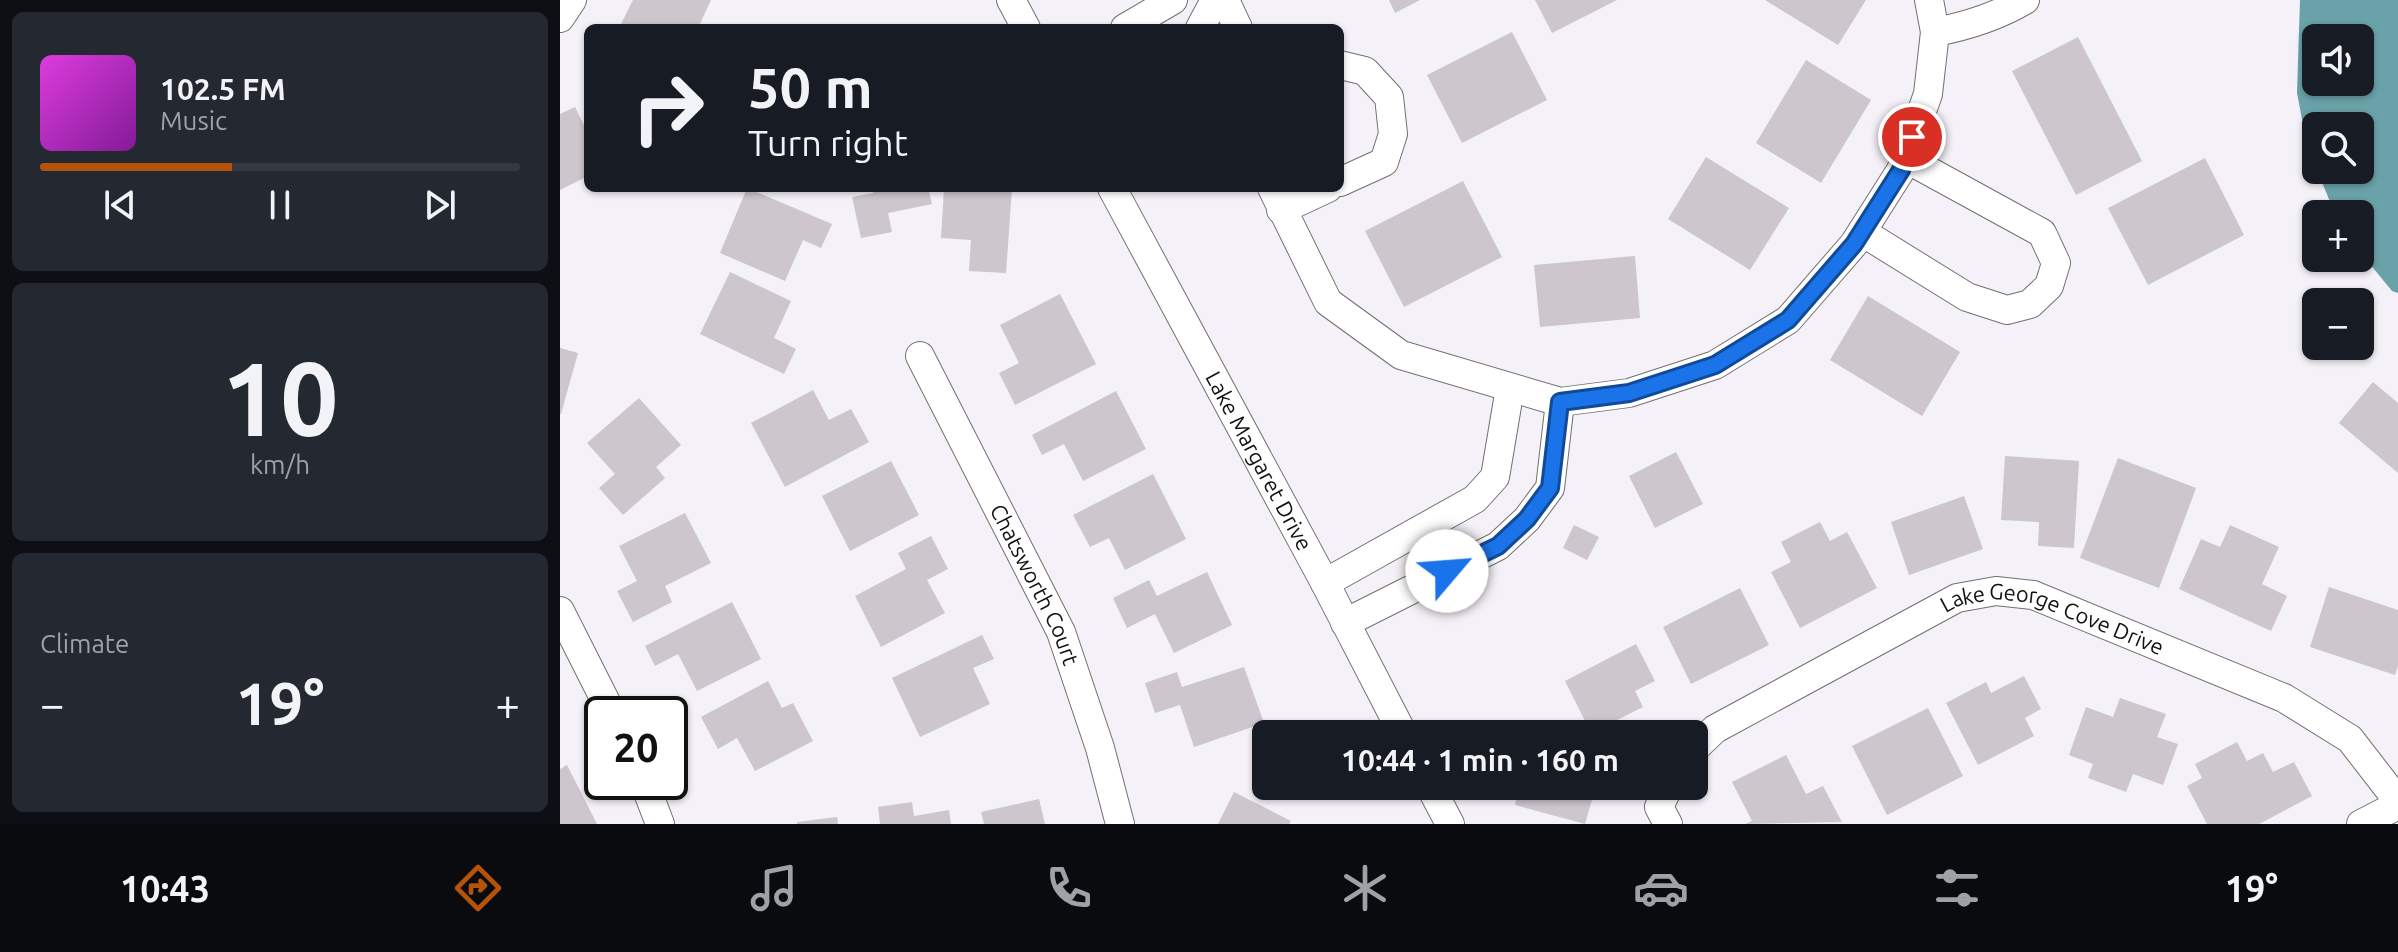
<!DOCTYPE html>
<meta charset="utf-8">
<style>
:root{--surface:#171b24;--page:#242831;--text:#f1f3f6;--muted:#9ea1a6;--line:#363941;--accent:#b45309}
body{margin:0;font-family:Ubuntu,sans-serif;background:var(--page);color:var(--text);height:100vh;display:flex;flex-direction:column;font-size:30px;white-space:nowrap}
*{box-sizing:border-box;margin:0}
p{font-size:26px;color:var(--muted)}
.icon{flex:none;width:44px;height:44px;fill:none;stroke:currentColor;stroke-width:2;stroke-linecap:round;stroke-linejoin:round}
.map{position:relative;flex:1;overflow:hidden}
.panel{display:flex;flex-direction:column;gap:12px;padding:12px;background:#0d0f14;width:560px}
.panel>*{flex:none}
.guide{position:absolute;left:24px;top:24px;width:760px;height:168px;border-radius:12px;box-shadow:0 2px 6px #0004;background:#171b24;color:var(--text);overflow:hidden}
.tools{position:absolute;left:1742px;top:24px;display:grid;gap:16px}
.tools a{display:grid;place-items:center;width:72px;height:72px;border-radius:12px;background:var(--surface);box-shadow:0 2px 6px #0004;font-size:40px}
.speed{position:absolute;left:24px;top:696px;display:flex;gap:16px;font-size:40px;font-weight:700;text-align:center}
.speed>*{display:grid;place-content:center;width:104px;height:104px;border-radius:50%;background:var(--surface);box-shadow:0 2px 6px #0004;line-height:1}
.speed .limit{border:4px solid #111;border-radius:12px;background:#fff;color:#111}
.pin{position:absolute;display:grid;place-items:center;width:68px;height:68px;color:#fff;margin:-34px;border:4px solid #fff;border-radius:50%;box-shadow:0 2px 8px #0007}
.me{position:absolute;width:88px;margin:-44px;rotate:63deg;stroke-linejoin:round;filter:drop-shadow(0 0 6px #0008)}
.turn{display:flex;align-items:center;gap:28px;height:168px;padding:0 32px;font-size:36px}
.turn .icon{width:104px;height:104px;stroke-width:2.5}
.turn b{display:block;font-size:56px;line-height:68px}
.big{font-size:60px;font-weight:700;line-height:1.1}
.panel .card{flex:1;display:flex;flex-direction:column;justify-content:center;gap:12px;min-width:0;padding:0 28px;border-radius:12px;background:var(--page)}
.panel .dial{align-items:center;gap:0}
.dial b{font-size:104px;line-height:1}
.song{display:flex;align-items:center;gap:24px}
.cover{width:96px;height:96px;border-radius:12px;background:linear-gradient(135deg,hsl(300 70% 55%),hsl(290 70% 35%))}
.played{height:8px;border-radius:4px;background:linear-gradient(90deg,var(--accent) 40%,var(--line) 40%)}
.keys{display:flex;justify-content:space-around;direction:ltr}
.heat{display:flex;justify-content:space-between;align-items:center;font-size:44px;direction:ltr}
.trip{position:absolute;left:692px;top:720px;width:456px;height:80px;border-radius:12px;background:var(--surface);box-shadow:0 2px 6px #0004;font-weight:700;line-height:80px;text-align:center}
.tab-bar{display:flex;height:128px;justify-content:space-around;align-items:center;background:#090b0e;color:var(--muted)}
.tab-bar .icon{width:56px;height:56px}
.tab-bar .on{color:var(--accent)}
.tab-bar b{font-size:36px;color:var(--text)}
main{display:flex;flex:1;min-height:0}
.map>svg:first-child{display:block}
</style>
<main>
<section class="panel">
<div class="card">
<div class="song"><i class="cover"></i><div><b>102.5 FM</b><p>Music</p></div></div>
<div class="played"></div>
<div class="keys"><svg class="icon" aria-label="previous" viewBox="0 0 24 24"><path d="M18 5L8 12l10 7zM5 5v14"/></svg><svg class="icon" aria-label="pause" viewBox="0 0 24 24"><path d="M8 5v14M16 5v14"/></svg><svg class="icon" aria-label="next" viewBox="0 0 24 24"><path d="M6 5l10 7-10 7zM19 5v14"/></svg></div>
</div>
<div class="card dial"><b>10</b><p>km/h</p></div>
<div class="card"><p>Climate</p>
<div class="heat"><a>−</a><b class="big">19°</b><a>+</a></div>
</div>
</section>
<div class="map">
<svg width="1838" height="824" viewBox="0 0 1838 824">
<rect width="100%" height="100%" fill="#f5f1f8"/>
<!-- water -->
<path fill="#6aa2aa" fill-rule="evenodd" d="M 1740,0 L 1838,0 L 1838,293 L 1832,291 L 1800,252 L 1800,214 L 1775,214 L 1757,170 L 1800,170 L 1800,126 L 1756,126 L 1756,168 L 1747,146 L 1737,93 ZM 1756,38 L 1800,38 L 1800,82 L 1756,82 Z"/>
<!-- building -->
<g fill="#cdc6cc">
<polygon points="73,0 151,0 138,28 59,28"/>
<polygon points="829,0 860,0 835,13"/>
<polygon points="975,0 1057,0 992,33"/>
<polygon points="1205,0 1306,0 1278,45"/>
<polygon points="952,32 987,100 902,143 867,75"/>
<polygon points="1518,37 1582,161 1516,195 1452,71"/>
<polygon points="1246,60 1311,100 1261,183 1196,143"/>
<polygon points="15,107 28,133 28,176 0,190 0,114"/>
<polygon points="1146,157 1229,208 1190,270 1108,219"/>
<polygon points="1645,158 1684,235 1588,285 1548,208"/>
<polygon points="903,181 942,257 844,307 805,231"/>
<polygon points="187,188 272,224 261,248 243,240 225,281 160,253"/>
<polygon points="312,188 368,188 372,204 328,213 332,232 301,238 292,197 313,193"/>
<polygon points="384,188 452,188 446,273 409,271 411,240 381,238"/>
<polygon points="1075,256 1080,318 980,327 974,265"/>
<polygon points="170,272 231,301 214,338 236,349 224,374 140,334"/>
<polygon points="500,294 536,364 455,405 439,373 459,363 440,325"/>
<polygon points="1308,296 1400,352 1362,416 1270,360"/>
<polygon points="0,348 18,353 1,414 0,414"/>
<polygon points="1813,382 1838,403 1838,473 1779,423"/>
<polygon points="253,390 269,420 291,409 309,442 225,487 191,423"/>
<polygon points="556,391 586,449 523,481 504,444 482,455 472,435"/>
<polygon points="79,398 121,445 96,467 105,478 63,515 39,488 55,474 27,443"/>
<polygon points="1116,452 1143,504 1095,528 1069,476"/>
<polygon points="1445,456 1519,461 1514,548 1478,546 1479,522 1441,520"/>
<polygon points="1558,458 1636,488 1599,588 1520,558"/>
<polygon points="331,461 359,515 290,551 262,496"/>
<polygon points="593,474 626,539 565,570 549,538 530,547 513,515"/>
<polygon points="1404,496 1423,549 1349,575 1331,522"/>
<polygon points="125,513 151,563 105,586 112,602 73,622 57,591 77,581 59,546"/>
<polygon points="1260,522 1270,541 1287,532 1317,588 1240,628 1211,572 1231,562 1221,542"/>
<polygon points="1014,525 1039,537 1027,560 1003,548"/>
<polygon points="1670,525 1719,547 1702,584 1727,596 1711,631 1619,589 1641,539 1660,547"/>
<polygon points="371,536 388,569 367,580 385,613 321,647 295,596 346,569 338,553"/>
<polygon points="647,572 672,625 614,653 595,614 567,628 553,598 589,580 597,596"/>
<polygon points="1769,587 1838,610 1838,666 1835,675 1750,647"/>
<polygon points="1180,588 1209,645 1131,684 1103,627"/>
<polygon points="172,602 201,659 137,691 118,654 95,666 85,646"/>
<polygon points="422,635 434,659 413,668 430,704 360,737 332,678"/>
<polygon points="1076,644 1095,681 1075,691 1083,707 1031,733 1005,681"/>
<polygon points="684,667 704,723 634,747 620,705 595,713 585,683 617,672 622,687"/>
<polygon points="1464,676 1481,709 1465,718 1474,736 1418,765 1386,703 1426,682 1431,693"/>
<polygon points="208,681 222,708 233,703 253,741 195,771 177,738 158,749 141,717"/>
<polygon points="1560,698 1606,714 1597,737 1618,744 1603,785 1573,774 1566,792 1528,778 1533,764 1509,755 1526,707 1553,717"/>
<polygon points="1368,708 1403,776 1327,815 1292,746"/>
<polygon points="1677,742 1687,761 1703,753 1713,772 1734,762 1752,796 1699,824 1647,824 1627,786 1642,778 1635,764"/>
<polygon points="1226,755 1246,794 1263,786 1282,822 1185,824 1192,821 1172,782"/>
<polygon points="7,765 37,824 0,824 0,769"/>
<polygon points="960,786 1036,786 1025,824 955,805"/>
<polygon points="674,792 731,821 729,824 658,824"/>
<polygon points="479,799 485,824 424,824 421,812"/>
<polygon points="352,802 354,816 389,810 391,824 320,824 318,807"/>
<polygon points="277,817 278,824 237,824 237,822"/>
</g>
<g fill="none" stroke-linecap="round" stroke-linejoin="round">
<!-- minor casing -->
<g stroke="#736f75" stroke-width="30">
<g id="minor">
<polyline points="451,0 466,28"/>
<polyline points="665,0 678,28"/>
<polyline points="0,18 12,0"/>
<polyline points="565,28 613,0"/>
<polyline points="640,28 655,0"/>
<path d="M 1375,32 C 1408,26 1436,17 1465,0"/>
<polyline points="780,65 805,71 829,97 833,134 824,162 780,182"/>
<path id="s1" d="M 552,188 L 765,583 L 843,734"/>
<polyline points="712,188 768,302 841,355 1000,402 1069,393 1155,365 1228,320 1294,244 1341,170 1368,94 1375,32 1369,0"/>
<polyline points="721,210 768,188"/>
<polyline points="1302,232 1407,297 1447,310 1470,304 1489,286 1496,263 1482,233 1345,158"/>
<path id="s2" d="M 360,356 L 501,632 L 540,748 L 560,824"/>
<polyline points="765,583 915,499 935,477 950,388"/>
<polyline points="0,611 52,714"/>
<polyline points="785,623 938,546 967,519 990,488 1000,402"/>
<path id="s3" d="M 1134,749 L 1155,729 L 1397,598 L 1436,591 L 1473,595 L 1724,698 L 1790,739 L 1838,801"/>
<polyline points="84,782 100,824"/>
<polyline points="870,786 890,824"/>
<polyline points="1108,824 1099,807 1109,786"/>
<polyline points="1801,824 1838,805"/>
</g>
</g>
<!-- minor -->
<use href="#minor" stroke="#fff" stroke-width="28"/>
</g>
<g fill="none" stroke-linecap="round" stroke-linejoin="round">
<!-- route casing -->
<g stroke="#114b97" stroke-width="20">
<polyline id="route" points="887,571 938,546 967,519 990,488 1000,402 1069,393 1155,365 1228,320 1294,244 1341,170 1352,137"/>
</g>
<!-- route -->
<use href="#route" stroke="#1a73e8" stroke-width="14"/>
</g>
<g text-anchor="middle" stroke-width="7" stroke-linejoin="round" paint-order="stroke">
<!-- street labels -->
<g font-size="22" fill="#121113" stroke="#f5f1f8">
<text dy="8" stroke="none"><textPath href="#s1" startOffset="310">Lake Margaret Drive</textPath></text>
<text dy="8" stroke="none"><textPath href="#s2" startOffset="256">Chatsworth Court</textPath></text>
<text dy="8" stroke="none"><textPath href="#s3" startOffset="404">Lake George Cove Drive</textPath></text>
</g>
</g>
</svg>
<div class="tools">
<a><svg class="icon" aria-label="sound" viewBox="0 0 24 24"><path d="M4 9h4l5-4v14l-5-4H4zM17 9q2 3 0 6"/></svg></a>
<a><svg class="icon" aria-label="search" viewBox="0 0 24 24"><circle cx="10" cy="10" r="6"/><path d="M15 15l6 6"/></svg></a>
<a>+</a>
<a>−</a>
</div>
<div class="speed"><div class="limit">20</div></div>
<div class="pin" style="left:1352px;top:137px;background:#d93025"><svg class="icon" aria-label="arrive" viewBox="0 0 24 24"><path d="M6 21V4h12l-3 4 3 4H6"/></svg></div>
<svg class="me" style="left:887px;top:571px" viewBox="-20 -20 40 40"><circle r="19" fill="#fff"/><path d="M0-13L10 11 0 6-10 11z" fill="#1a73e8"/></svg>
<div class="trip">10:44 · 1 min · 160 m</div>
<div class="guide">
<div class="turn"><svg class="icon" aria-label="right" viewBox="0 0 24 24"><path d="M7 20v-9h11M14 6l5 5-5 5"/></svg><div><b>50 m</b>Turn right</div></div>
</div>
</div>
</main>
<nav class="tab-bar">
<b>10:43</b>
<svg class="icon on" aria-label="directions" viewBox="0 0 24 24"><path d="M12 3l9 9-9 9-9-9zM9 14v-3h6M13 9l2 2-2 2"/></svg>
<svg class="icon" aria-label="music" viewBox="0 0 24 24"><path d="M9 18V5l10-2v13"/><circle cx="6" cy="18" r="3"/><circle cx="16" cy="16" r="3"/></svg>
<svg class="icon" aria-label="phone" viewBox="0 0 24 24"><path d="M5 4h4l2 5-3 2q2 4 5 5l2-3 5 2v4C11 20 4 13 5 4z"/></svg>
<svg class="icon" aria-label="climate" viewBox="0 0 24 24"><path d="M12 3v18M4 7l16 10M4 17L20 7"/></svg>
<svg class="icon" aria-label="car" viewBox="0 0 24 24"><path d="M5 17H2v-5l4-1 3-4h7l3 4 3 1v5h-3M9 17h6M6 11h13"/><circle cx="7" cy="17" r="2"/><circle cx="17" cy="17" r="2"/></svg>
<svg class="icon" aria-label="filters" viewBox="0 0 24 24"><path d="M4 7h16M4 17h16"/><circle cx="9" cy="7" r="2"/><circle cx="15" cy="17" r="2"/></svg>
<b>19°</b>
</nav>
